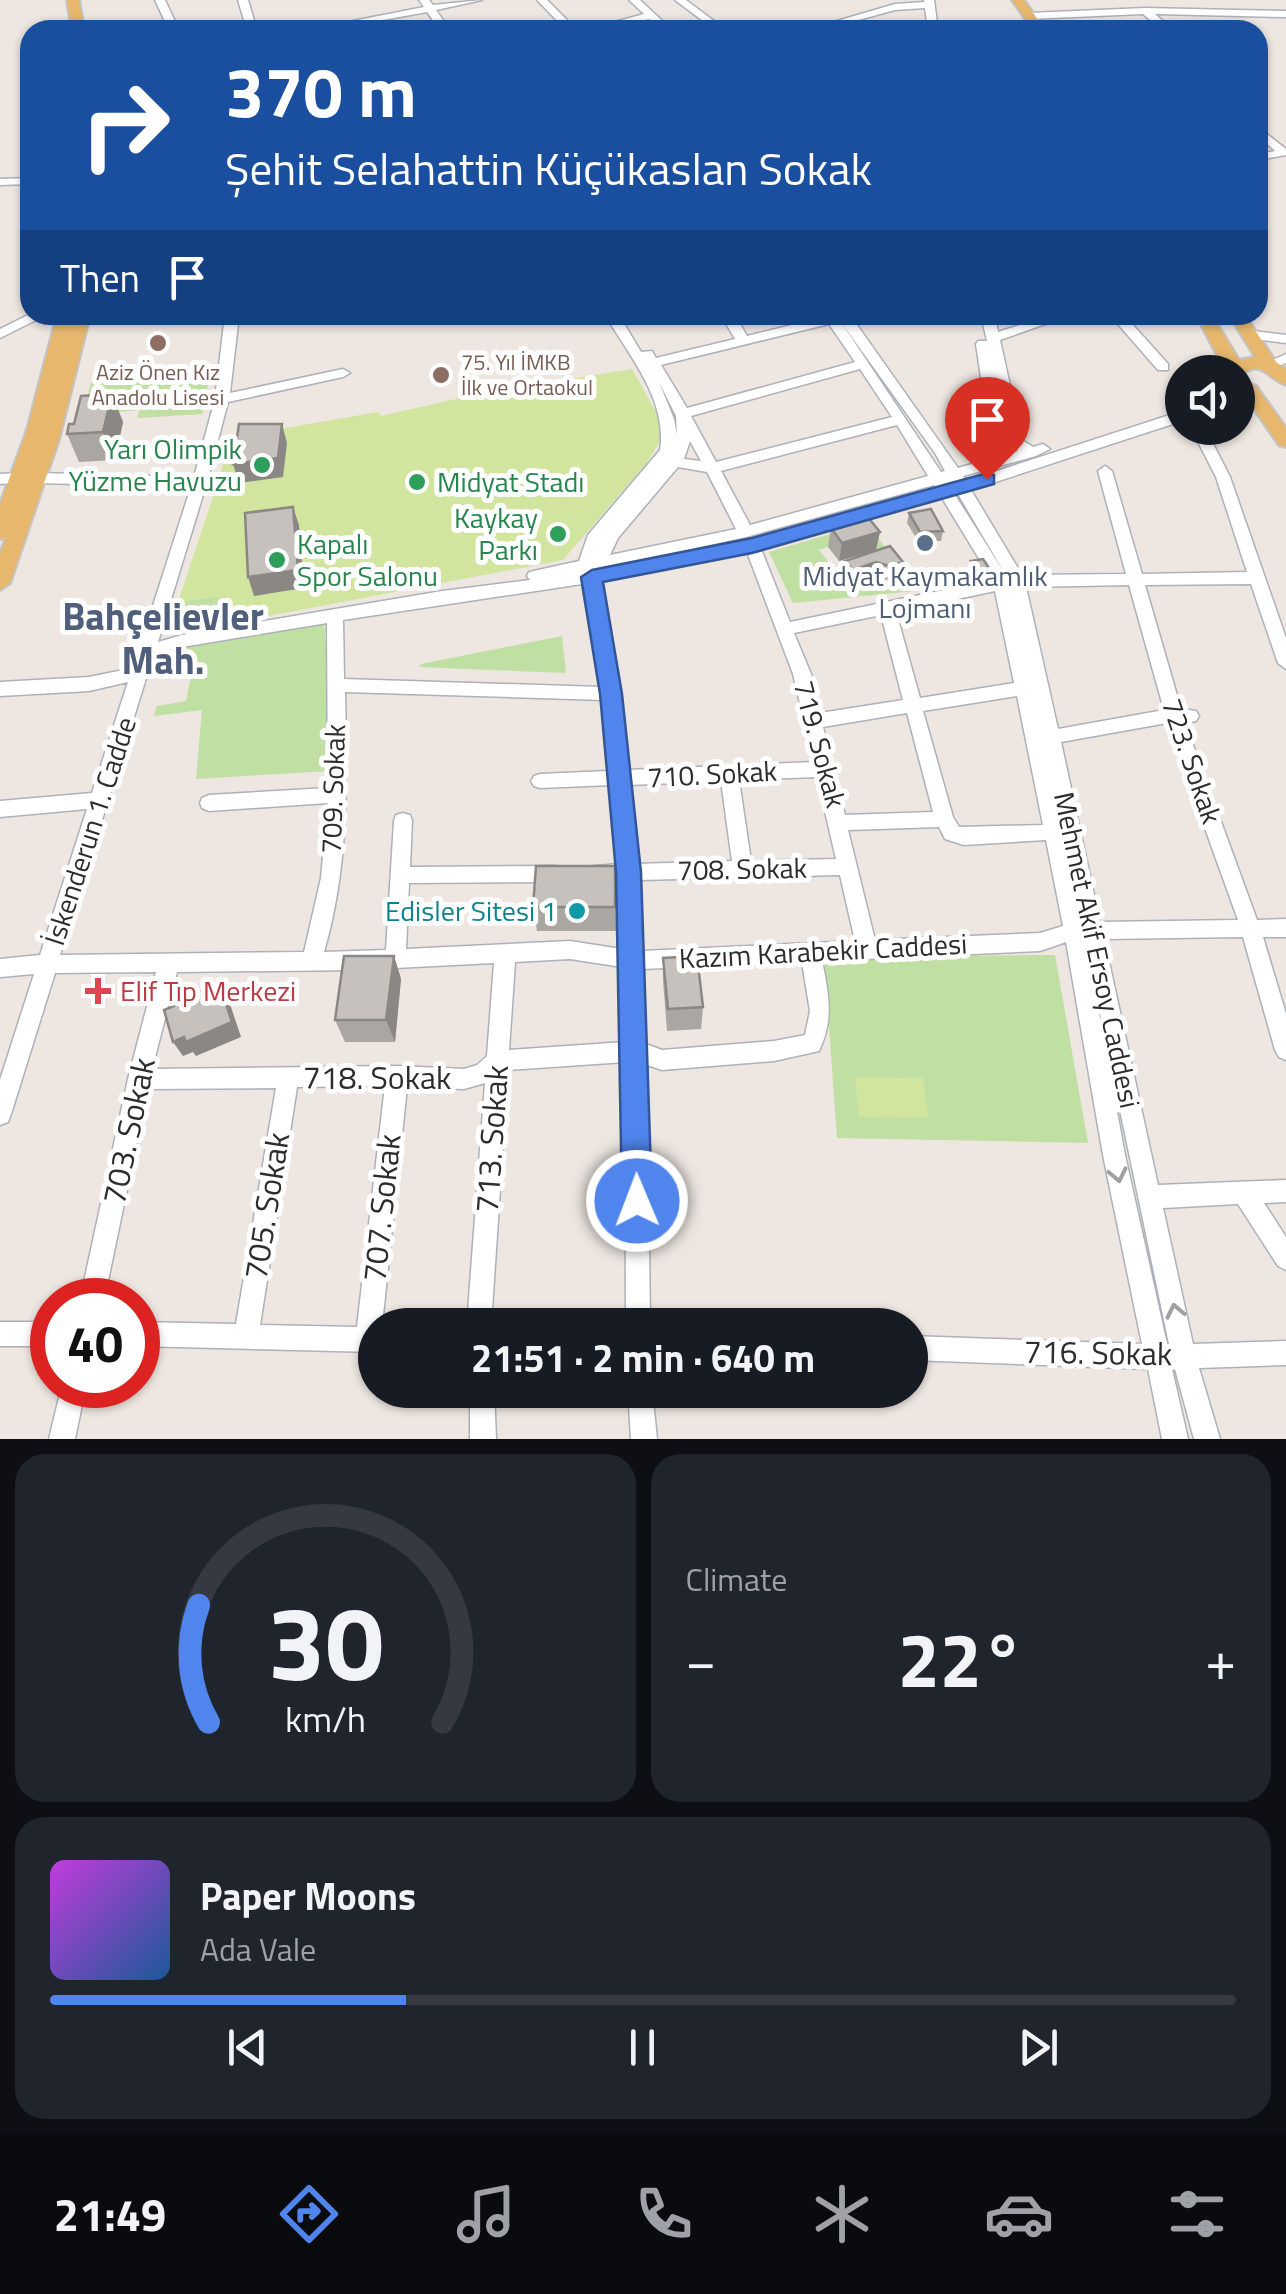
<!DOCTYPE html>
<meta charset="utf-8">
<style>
:root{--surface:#171b24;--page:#20242c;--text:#f1f3f6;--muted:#9ea1a6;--line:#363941;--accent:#4f85ec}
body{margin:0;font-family:"Titillium Web",sans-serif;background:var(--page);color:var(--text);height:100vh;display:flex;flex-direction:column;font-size:38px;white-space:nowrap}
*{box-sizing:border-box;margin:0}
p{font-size:32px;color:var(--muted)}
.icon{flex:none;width:55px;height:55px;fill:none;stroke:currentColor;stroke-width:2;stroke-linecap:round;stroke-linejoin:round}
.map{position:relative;height:1439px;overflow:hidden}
.drawer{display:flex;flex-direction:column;gap:15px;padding:15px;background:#0d0f14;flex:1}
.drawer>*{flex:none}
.banner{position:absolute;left:20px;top:20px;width:1248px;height:305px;border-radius:30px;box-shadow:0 2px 8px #0004;background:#1a4fa0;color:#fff;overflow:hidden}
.controls{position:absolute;left:1165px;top:355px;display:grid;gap:20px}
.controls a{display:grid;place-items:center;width:90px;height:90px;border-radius:50%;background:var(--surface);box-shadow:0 2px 8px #0004;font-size:50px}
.speed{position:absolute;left:30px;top:1278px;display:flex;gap:20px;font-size:50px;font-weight:700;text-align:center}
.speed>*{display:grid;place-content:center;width:130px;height:130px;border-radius:50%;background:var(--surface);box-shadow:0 2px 8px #0004;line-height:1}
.speed .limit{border:15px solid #d22;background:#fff;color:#111}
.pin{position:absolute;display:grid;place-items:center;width:85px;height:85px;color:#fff;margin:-102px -42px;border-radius:50% 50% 50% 0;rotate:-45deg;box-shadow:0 0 10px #0007}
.pin .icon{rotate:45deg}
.me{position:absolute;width:110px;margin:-55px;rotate:359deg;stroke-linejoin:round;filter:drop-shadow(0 0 8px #0008)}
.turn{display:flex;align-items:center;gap:35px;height:210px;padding:0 40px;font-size:45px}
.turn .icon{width:130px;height:130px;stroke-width:2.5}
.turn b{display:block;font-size:70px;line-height:85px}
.then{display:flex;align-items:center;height:95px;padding:0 40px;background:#0003;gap:20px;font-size:38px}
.big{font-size:75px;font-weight:700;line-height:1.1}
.drawer .tile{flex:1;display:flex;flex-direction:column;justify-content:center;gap:15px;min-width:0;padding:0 35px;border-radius:30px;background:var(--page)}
.drawer .dial{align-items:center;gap:0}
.dial svg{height:260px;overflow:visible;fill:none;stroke:var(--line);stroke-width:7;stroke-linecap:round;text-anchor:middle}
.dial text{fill:var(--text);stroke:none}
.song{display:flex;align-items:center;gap:30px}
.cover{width:120px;height:120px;border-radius:15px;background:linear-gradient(135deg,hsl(290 70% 55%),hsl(210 70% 35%))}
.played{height:10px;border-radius:5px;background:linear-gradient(90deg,var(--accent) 30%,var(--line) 30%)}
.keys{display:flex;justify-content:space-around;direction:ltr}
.heat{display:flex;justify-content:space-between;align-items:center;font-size:55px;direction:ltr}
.drawer .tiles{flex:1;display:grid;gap:15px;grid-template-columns:1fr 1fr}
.tile:last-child{grid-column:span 2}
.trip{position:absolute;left:358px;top:1308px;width:570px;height:100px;border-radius:50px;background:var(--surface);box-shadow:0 2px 8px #0004;font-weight:700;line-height:100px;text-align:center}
.dock{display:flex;height:160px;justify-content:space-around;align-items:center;background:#090b0e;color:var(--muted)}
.dock .icon{width:70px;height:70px}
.dock .on{color:var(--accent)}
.dock b{font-size:45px;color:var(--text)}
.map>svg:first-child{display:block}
</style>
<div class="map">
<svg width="1286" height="1439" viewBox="0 0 1286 1439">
<rect width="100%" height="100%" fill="#ede6e1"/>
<!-- green -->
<g fill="#c0dfa2">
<polygon points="94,371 138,371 139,384 209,381 202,414 137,418 140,410 83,415"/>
<polygon points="867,521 914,591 793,603 769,552 830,534 836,544 819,550 849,589 872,581 875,584 883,582 889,564 876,550"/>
<polygon points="227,595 226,624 168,635 178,602"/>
<polygon points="324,622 331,715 328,771 196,779 202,710 154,716 157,706 186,701 194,661 173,661 179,649"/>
<polygon points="562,636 566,673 419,667 421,664"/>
<polygon points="1055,955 1088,1143 837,1138 824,957"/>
</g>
<!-- pitch -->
<g fill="#d2e59f">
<polygon points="632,369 662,423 662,438 646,464 563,560 226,624 227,596 178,602 221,473 228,438 378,412 381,416 522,384 523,387"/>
<polygon points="855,1077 923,1078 928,1118 859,1117"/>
</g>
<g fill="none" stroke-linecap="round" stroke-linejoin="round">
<!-- minor casing -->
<g stroke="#adb1b8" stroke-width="3">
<g id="minor">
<polygon points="155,0 165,0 179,30 169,30"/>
<polygon points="238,0 248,0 257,30 247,30"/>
<polygon points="419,0 429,0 433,5 482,0 436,10 450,30 440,30 427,12 328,30 307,30 424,7"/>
<polygon points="537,0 547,0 577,30 566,30"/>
<polygon points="629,0 640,0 672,30 661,30 649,19 602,30 585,30 644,14"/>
<polygon points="675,0 686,0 726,30 715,30"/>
<polygon points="924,0 934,0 938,30 928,30 925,8 895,10 822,30 806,30 895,4 924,2"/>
<polygon points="1145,8 1286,11 1286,17 1155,14 1173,30 1162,30 1143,14 1029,19 1024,16 1029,13"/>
<polygon points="1258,127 1286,149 1286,155 1258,160 1258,154 1275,151 1258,135"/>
<polygon points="30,178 30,184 0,185 0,179"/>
<polygon points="30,314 46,315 0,338 0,329"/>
<path d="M 225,315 L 239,315 L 230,393 L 343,369 L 350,373 L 343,377 L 228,402 L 207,482 L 158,642 L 182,635 L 442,591 L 530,580 L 527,576 L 529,572 L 579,561 L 588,535 L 660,450 C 668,401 629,355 605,315 L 619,315 L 641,352 L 652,351 L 656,358 L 735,339 L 721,315 L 735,315 L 747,336 L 825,317 L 823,315 L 850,315 L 958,468 L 993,458 L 976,344 L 978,341 L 987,341 L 981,315 L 995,315 L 998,332 L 1051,315 L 1071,315 L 1000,340 L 1022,440 L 1033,447 L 1043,444 L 1050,449 L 1036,456 L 963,476 L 966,481 L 1182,411 L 1182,421 L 971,490 L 1022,575 L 1126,574 L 1098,471 L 1105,466 L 1112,471 L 1142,574 L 1247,572 L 1216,477 L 1191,428 L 1205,428 L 1230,477 L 1286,638 L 1286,669 L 1278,663 L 1251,584 L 1145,585 L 1181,709 L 1196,711 L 1199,716 L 1196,721 L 1185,723 L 1257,920 L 1286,919 L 1286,937 L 1263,937 L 1286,1014 L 1286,1060 L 1279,1057 L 1275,1050 L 1243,937 L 1104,939 L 1158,1185 L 1286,1180 L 1286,1202 L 1264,1203 L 1286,1237 L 1286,1270 L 1278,1266 L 1238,1204 L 1163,1208 L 1193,1344 L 1286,1341 L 1286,1365 L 1199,1368 L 1220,1439 L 1194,1439 L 1175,1369 L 1172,1369 L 1188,1439 L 1162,1439 L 1148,1369 L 910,1360 L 910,1336 L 1142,1344 L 1103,1155 L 1066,942 L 1040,951 L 822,961 C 829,994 834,1020 819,1051 L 774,1061 L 662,1070 L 647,1065 L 650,1325 L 626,1325 L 625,1062 L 508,1070 L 491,1325 L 467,1325 L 485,1083 L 464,1089 L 407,1087 L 382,1325 L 375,1325 L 375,1352 L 138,1346 L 138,1322 L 236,1324 L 276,1088 L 148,1089 L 104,1300 L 80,1300 L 128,1079 L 156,972 L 55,973 L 11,1114 L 8,1122 L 0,1125 L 0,1080 L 34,974 L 0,977 L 0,959 L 40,955 L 87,809 L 0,817 L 0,801 L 92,793 L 128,682 L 89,691 L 0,696 L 0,682 L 89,677 L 133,668 L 191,487 L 38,483 L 31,478 L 38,473 L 194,477 L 215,399 ZM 841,322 L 935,453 L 945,471 L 941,472 ZM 829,324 L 855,362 L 687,408 L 661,365 ZM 860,369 L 892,417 L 716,462 L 691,416 ZM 659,382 L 676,416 L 677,435 L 674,419 ZM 997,390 L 1008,442 L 1018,451 L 1007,454 ZM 897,425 L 928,476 L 750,525 L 721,471 ZM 690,441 L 701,461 L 684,459 ZM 678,467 L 707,472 L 736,529 L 610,555 L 618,538 ZM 934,485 L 937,489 L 752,541 L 610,567 L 746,537 ZM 958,494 L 1007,577 L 955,495 ZM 942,498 L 992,580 L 790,622 L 761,549 ZM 747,552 L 793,674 L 814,762 L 627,770 L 620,694 L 597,581 ZM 582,584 L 601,687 L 344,679 L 343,620 ZM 1129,585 L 1164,710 L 1058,729 L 1026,587 ZM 995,591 L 1014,683 L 920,698 L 896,612 ZM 881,615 L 903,700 L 820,713 L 811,674 L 794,633 ZM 327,623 L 328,788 L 209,795 L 202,798 L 200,803 L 202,808 L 209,811 L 328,803 L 321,878 L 304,952 L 60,955 L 153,656 L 182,647 ZM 345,692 L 603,700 L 609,771 L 540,774 L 534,776 L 531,781 L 534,786 L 540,788 L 611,785 L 618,864 L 584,867 L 581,873 L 584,879 L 619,881 L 621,949 L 570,941 L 406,949 L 409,883 L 555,882 L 562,880 L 565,874 L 562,868 L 555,866 L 410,867 L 412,821 L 410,815 L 403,813 L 396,815 L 394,821 L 386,950 L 324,952 C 349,867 347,780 345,692 ZM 1017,696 L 1043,825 L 959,827 L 953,817 L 923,711 ZM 907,713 L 933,812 L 845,815 L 823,727 ZM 1167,723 L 1238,920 L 1100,922 L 1061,742 ZM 817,777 L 836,859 L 751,861 L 739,780 ZM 721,781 L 732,861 L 637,864 L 629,785 ZM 939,827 L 945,839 L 964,845 L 1046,840 L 1063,926 L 1040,933 L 875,940 L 848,830 ZM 840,875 L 855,941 L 642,951 L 638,880 ZM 570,959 L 622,967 L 625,1042 L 509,1050 L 515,962 ZM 802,962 L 810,1011 L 805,1035 L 774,1041 L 662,1050 L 646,1044 L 642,969 ZM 494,963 L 487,1056 L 477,1065 L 464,1069 L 397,1066 L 152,1069 L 177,972 L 355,970 ZM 1094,986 L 1169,1344 L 1167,1344 L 1125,1155 ZM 385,1086 L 357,1327 L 260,1325 L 297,1087 Z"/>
<polygon points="1110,315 1124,315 1168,364 1168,370 1158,370"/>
<polygon points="1253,331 1286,335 1286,343 1248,338 1248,332"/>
<polygon points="1286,354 1286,363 1269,369 1262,365"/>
<polygon points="21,473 28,478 26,482 0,484 0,474"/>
<rect x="0" y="1322" width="52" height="24"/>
<polygon points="62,1385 86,1385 75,1439 49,1439"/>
<polygon points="470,1390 494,1390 496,1439 470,1439"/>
<polygon points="628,1390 652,1390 657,1439 631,1439"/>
</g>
</g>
<!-- major casing -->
<g stroke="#c4c4c4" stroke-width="4">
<g id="major">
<polygon points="67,0 79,0 84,30 72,30"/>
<polygon points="1012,0 1024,0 1045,30 1033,30"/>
<polygon points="57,315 73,315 71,323 74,315 90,315 59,439 10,583 0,590 0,554 6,537 0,539 0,504 27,430"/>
<path d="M 1196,315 L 1212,315 L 1239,360 L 1255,357 L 1229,315 L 1245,315 L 1276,362 L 1286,369 L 1286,385 C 1263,376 1264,358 1238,377 L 1238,372 L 1226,372 Z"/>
<polygon points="1250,384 1256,386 1286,428 1286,447 1279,445 1241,390"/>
</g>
</g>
<!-- minor -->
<use href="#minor" fill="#fff" fill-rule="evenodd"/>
<!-- major -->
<use href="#major" fill="#e6b76d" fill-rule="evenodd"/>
</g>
<!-- wall -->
<g fill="#aaa6a2">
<polygon points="112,394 123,422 115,460 79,462 67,434 74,424"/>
<polygon points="909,513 943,531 941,541 918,541 907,523"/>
<polygon points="831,528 876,550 839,561 828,547"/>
<polygon points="845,561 903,562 899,581 885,585 872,581 849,589 841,580"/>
<polygon points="971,561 989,568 986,577 974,580 969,570"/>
<polygon points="615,866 616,931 537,931 533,907"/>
<polygon points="394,956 401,979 395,1042 345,1042 335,1020"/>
<polygon points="663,958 703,1007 701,1029 667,1031 663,981"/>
</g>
<!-- shaded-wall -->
<g fill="#8b8784">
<polygon points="112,394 123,422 115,460 103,432"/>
<polygon points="282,424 287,443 283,477 239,483 233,464"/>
<polygon points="293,507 299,525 304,588 254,596 248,577"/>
<polygon points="880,532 876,550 839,561 842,543"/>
<polygon points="876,562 872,581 849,589 853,570"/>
<polygon points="903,562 899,581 885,585 889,566"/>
<polygon points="989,568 986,577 974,580 977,571"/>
<polygon points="394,956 401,979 395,1042 386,1020"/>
<polygon points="219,983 228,998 241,1037 196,1056 193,1052 183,1056 173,1042"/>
</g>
<!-- building -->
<g fill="#c6c1bc" stroke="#8b8784" stroke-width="2.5">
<polygon points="112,394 103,432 67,434 69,424 74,424 81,396"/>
<polygon points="239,424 282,424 278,458 233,464"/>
<polygon points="293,507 298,570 248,577 245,513"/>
<polygon points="931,509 943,531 920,532 909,513"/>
<polygon points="867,516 880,532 842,543 831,528"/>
<polygon points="890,546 903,562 889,566 876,562 853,570 845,561"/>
<polygon points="983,559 989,568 977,571 971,561"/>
<polygon points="536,866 615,866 615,907 533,907"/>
<polygon points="344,956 394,956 386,1020 335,1020"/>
<polygon points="697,956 703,1007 668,1009 663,958"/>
<polygon points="219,983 232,1022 186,1042 184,1037 173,1042 164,1010 174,1006 173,1002"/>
</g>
<!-- one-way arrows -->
<defs><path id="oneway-chevron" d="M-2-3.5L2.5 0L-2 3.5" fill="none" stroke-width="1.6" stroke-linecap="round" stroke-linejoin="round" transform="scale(2.5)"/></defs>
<g stroke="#a0a0a0">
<use href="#oneway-chevron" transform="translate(1118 1175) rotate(78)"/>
<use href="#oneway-chevron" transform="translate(1175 1311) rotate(-102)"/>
</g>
<!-- route -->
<polygon fill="#4f85ec" stroke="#335699" stroke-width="2.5" points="987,473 994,475 994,484 752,553 603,582 622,694 641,872 652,1201 648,1211 637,1216 627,1211 622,1201 616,872 600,694 581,577 592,570 752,538"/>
<!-- markers -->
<g fill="#8d6e63" stroke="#fff" stroke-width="4">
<circle cx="158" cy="343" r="10"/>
<circle cx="441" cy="375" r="10"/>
</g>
<g fill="#2e9e5b" stroke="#fff" stroke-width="4">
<circle cx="262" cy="465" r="10"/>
<circle cx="417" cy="482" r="10"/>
<circle cx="558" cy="534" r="10"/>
<circle cx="277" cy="560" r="10"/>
</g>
<circle fill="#5c6f8a" stroke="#fff" stroke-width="4" cx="925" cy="543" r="10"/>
<circle fill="#0f9aa8" stroke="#fff" stroke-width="4" cx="577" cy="911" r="10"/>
<path fill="#e0444e" stroke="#fff" stroke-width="4" d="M93 976h10v10h10v10h-10v10h-10v-10h-10v-10h10z"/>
<g text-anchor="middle" stroke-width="10" stroke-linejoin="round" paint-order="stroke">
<!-- far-education labels -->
<g font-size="22" fill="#785e54" stroke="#fff" text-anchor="start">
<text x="461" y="370">75. Yıl İMKB<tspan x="461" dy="25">İlk ve Ortaokul</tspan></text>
<text x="158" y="380" text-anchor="middle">Aziz Önen Kız<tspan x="158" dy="25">Anadolu Lisesi</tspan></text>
</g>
<!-- leisure labels -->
<g font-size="28" fill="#27864d" stroke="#fff" text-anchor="end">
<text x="242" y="459">Yarı Olimpik<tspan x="242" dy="32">Yüzme Havuzu</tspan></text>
<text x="437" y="492" text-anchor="start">Midyat Stadı</text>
<text x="538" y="528">Kaykay<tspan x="538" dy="32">Parkı</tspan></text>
<text x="297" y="554" text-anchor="start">Kapalı<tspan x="297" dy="32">Spor Salonu</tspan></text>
</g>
<!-- service labels -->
<g font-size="28" fill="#4e5e75" stroke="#fff">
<text x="925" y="586">Midyat Kaymakamlık<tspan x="925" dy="32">Lojmanı</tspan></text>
</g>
<!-- street labels -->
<g font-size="28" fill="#2d2d2d" stroke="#fff">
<text transform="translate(820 744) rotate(75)" y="10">719. Sokak</text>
<text transform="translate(1192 761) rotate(71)" y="10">723. Sokak</text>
<text transform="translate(712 774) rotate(-3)" y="10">710. Sokak</text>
<text transform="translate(333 789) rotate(-88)" y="10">709. Sokak</text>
<text transform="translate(90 831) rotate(-72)" y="10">İskenderun 1. Cadde</text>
<text transform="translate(742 869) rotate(-1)" y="10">708. Sokak</text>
<text transform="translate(1097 950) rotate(78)" y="10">Mehmet Akif Ersoy Caddesi</text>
<text transform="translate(823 951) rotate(-3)" y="10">Kazım Karabekir Caddesi</text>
</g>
<!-- culture labels -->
<g font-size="28" fill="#0d838f" stroke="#fff" text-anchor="end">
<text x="557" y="921">Edisler Sitesi 1</text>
</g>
<!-- health labels -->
<g font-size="28" fill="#be3a42" stroke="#fff" text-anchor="start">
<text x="120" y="1001">Elif Tıp Merkezi</text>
</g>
<!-- near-street labels -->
<g font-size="32" fill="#2d2d2d" stroke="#fff">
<text x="377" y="1089">718. Sokak</text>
<text transform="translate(129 1131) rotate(-78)" y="11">703. Sokak</text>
<text transform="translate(492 1139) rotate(-86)" y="11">713. Sokak</text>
<text transform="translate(267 1206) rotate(-81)" y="11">705. Sokak</text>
<text transform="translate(382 1208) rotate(-84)" y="11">707. Sokak</text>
<text transform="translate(1098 1353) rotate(1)" y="11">716. Sokak</text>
</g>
<!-- district labels -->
<g font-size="38" font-weight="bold" fill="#505f7b" stroke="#fff">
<text x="163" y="630">Bahçelievler<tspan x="163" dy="44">Mah.</tspan></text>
</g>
</g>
</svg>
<div class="controls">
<a><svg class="icon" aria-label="sound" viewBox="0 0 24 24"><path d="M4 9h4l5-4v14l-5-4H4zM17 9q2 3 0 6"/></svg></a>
</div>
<div class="speed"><div class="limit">40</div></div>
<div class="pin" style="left:987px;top:479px;background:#d93025"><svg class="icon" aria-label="arrive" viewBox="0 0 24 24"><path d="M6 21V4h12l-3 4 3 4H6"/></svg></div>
<svg class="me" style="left:637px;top:1201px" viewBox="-20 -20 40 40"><circle r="17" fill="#4f85ec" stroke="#fff" stroke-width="3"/><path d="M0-11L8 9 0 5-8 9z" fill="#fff"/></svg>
<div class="trip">21:51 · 2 min · 640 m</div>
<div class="banner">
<div class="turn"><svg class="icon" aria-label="right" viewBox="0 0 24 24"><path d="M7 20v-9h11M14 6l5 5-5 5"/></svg><div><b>370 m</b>Şehit Selahattin Küçükaslan Sokak</div></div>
<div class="then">Then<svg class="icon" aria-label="arrive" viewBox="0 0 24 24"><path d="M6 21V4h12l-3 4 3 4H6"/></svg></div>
</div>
</div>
<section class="drawer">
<div class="tiles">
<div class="tile dial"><svg viewBox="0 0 100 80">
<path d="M14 69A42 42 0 1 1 86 69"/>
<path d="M14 69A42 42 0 0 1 11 33" stroke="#4f85ec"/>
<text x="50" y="56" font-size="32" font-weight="700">30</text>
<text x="50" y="72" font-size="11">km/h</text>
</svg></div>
<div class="tile"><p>Climate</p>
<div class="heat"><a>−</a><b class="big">22°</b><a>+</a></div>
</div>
<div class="tile">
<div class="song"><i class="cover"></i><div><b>Paper Moons</b><p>Ada Vale</p></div></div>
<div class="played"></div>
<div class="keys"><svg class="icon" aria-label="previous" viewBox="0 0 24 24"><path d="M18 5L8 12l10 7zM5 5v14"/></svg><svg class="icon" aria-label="pause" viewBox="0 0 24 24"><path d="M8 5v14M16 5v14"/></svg><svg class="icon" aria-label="next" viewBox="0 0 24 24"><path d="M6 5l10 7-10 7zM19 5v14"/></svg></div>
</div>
</div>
</section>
<nav class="dock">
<b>21:49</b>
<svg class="icon on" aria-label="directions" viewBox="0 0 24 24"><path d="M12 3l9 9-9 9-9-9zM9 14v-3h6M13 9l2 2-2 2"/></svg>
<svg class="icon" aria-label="music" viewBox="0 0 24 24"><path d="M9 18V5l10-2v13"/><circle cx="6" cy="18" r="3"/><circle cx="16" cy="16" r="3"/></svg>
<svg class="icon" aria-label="phone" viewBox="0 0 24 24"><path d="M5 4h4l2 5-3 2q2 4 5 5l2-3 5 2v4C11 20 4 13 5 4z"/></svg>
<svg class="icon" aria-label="climate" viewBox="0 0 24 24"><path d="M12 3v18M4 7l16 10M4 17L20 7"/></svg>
<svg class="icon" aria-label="car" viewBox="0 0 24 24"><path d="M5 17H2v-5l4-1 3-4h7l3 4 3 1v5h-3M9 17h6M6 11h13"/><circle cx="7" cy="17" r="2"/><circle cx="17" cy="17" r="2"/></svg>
<svg class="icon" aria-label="filters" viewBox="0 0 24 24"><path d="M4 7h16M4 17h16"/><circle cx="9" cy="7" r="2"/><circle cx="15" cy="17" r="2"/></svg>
</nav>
